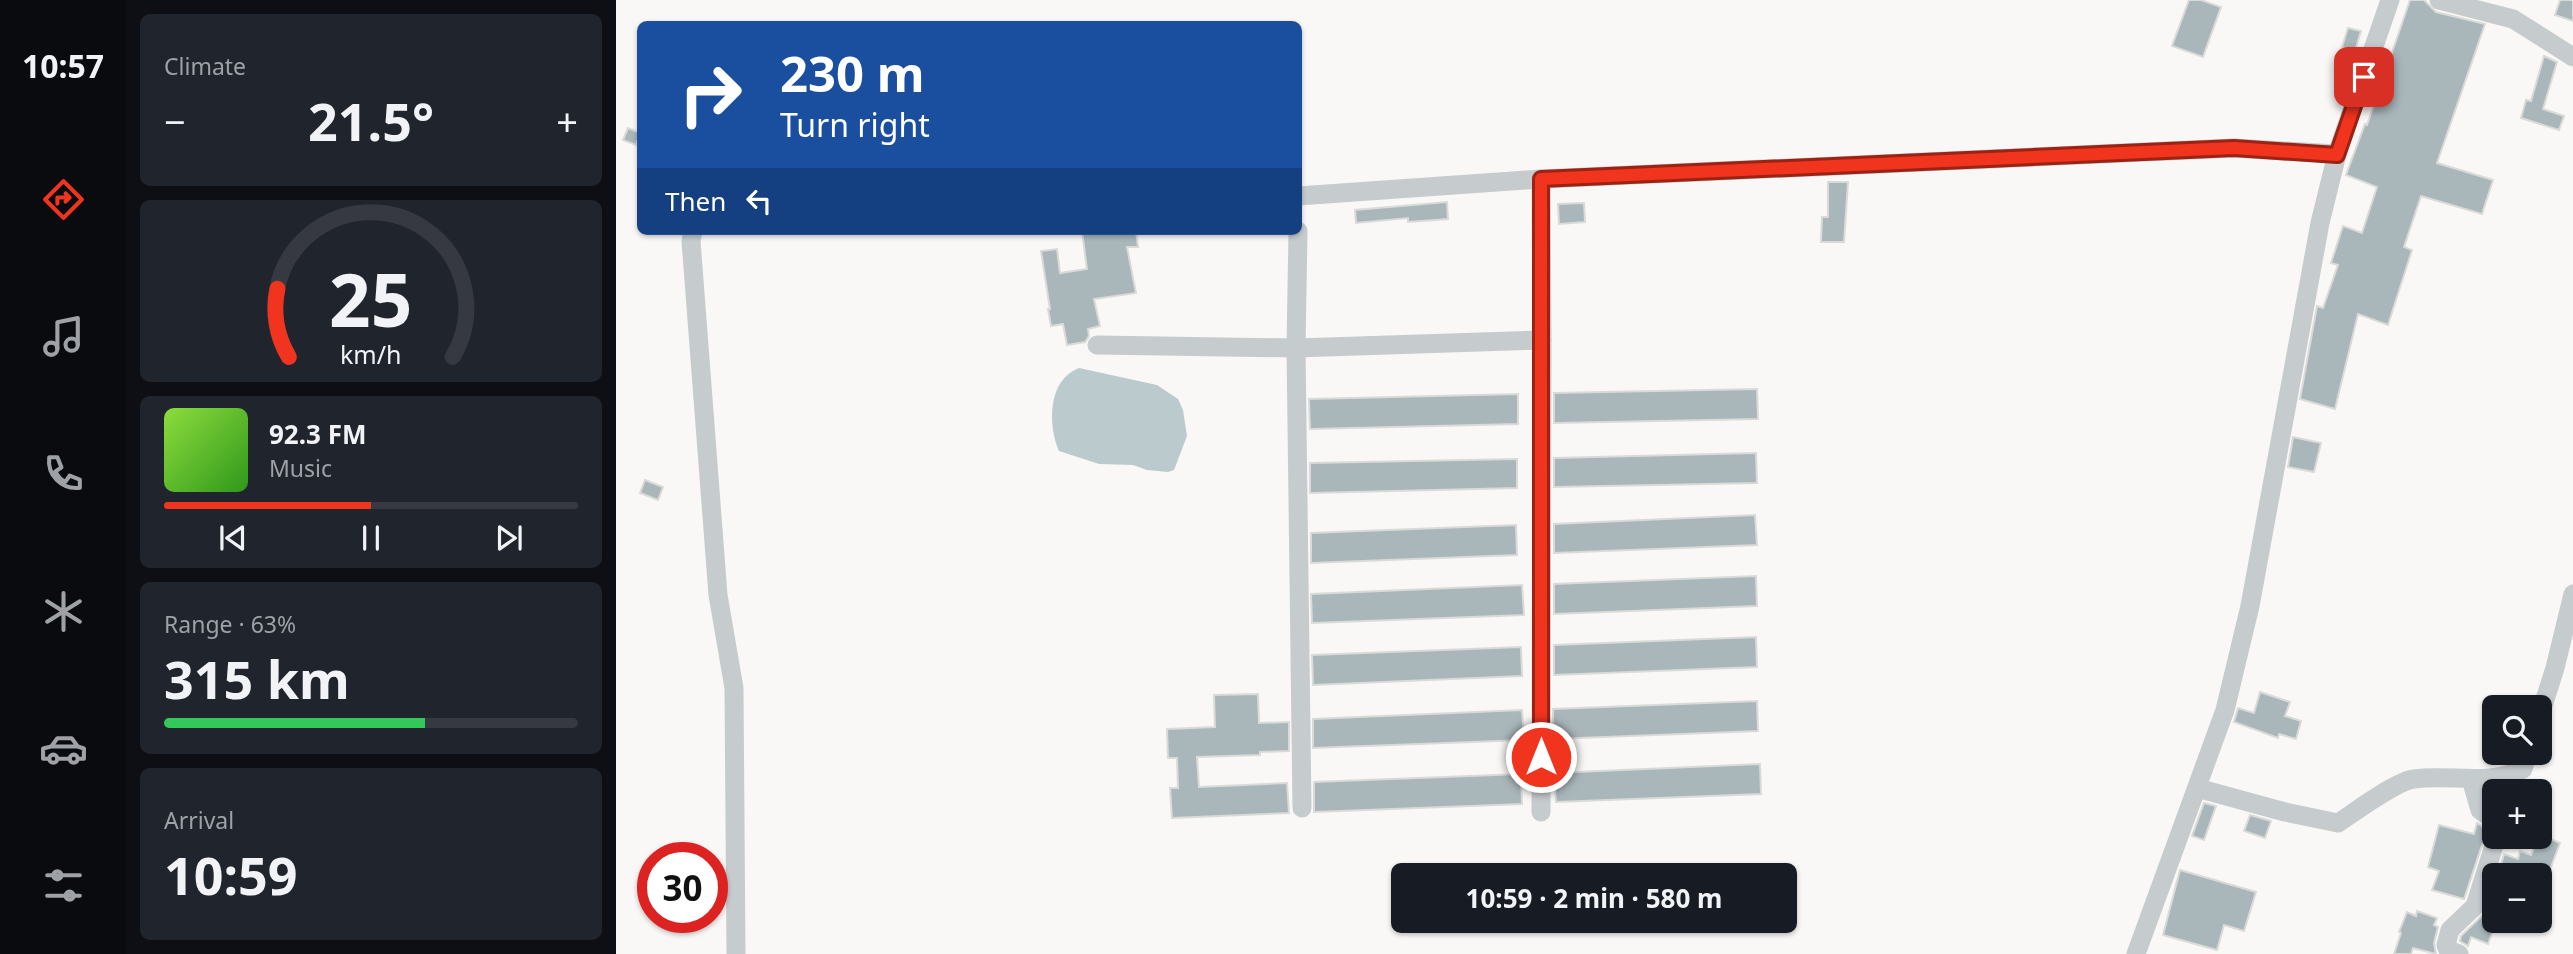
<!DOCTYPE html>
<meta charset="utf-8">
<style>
:root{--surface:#171b24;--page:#20242c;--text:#f1f3f6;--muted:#9ea1a6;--line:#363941;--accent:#f0341e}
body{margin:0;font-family:"Noto Sans",sans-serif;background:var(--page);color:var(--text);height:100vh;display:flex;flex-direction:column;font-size:26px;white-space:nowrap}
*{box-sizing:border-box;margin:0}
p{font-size:23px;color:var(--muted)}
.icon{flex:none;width:38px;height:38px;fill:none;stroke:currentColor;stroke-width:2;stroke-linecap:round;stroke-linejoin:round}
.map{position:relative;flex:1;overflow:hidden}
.details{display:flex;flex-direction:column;gap:14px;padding:14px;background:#0d0f14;width:490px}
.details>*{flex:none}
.banner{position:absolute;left:21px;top:21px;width:665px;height:214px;border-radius:10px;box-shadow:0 2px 5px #0004;background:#1a4fa0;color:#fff;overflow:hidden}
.controls{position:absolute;left:1866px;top:695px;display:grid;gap:14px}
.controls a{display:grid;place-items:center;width:70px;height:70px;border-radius:10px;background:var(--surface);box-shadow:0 2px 5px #0004;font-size:35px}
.speed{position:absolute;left:21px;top:842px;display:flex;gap:14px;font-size:35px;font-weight:700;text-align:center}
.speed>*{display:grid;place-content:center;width:91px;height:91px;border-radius:50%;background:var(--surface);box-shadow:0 2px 5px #0004;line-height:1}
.speed .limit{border:10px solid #d22;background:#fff;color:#111}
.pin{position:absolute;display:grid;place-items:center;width:60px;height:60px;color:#fff;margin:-30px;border-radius:14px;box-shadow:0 4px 10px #0006}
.me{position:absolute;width:77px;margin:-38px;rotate:0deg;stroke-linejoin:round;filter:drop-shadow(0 0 5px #0008)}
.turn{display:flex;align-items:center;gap:24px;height:147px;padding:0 28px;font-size:32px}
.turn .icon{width:91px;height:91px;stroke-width:2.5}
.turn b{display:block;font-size:49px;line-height:60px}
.then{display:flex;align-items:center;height:66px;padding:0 28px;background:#0003;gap:14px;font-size:26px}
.big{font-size:52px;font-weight:700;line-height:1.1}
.details .card{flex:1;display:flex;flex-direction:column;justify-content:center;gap:10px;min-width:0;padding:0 24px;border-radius:10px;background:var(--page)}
.details .dial{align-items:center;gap:0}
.dial svg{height:182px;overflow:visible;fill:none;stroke:var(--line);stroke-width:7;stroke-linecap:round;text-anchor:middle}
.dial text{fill:var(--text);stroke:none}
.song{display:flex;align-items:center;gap:21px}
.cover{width:84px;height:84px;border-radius:10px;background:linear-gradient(135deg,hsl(90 70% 55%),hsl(110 70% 35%))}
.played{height:7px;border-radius:4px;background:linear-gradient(90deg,var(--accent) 50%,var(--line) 50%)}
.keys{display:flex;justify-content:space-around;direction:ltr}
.heat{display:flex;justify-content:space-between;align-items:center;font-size:38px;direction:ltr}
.charge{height:10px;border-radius:5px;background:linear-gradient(90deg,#34c759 63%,var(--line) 0)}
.trip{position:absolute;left:775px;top:863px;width:406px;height:70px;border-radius:10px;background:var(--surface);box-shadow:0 2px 5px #0004;font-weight:700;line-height:70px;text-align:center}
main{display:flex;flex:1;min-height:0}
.tab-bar{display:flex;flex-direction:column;width:126px;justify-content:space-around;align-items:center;background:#090b0e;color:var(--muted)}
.tab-bar .icon{width:49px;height:49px}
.tab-bar .active{color:var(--accent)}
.tab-bar b{font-size:32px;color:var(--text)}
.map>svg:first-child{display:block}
</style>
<main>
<nav class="tab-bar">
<b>10:57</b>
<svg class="icon active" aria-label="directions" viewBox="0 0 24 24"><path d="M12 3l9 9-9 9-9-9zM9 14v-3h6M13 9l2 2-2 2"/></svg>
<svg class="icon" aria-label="music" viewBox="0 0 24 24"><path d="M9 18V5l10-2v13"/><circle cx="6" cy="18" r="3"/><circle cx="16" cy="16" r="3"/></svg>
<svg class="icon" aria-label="phone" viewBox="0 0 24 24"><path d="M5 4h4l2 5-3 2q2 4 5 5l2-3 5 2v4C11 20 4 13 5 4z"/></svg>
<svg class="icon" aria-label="climate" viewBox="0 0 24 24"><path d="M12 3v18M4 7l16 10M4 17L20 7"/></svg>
<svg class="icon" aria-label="car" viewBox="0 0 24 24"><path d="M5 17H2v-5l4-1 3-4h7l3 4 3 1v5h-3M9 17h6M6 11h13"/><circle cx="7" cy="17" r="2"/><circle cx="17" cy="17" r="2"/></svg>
<svg class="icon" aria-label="filters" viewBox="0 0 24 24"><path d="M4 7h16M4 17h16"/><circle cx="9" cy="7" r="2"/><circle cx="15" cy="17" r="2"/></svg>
</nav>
<section class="details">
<div class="card"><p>Climate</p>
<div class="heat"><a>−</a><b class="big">21.5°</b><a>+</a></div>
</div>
<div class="card dial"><svg viewBox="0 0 100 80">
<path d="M14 69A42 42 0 1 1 86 69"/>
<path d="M14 69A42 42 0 0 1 9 39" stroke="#f0341e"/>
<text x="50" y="56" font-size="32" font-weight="700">25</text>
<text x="50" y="72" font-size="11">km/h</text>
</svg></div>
<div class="card">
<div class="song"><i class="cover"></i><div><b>92.3 FM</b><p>Music</p></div></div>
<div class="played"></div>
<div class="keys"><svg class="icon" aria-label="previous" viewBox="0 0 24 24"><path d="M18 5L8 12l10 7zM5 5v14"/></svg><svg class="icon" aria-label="pause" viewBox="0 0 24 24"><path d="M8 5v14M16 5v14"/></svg><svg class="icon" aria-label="next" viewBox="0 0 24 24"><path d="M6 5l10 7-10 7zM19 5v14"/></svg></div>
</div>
<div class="card"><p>Range · 63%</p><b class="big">315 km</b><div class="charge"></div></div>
<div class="card"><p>Arrival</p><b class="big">10:59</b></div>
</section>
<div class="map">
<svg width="1957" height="954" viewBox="0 0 1957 954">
<rect width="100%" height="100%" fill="#f9f8f6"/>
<!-- water -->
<path fill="#bbcbcd" d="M 463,368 L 541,385 L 562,399 L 567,410 L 571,436 L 558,470 L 552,472 L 531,470 L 517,465 L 483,464 L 443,451 C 432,426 431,380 463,368 Z"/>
<!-- building -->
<g fill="#a9b6ba" stroke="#dadad8" stroke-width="2">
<polygon points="1573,0 1585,0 1605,7 1587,57 1556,46"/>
<polygon points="1794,0 1808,0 1820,12 1869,24 1821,163 1877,180 1866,214 1805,196 1788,247 1796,250 1772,325 1742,314 1719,409 1684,399 1701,306 1707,308 1722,265 1715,263 1727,226 1746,233 1761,187 1730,175 1749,124 1751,125"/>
<polygon points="1944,0 1957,0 1957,21 1939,15"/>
<polygon points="1732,28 1745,31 1739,51 1726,47"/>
<polygon points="1928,56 1941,62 1927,109 1948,116 1943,130 1905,118 1910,100 1915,101"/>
<polygon points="12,128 24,133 20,145 7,140"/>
<polygon points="1212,182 1232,182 1228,242 1205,242 1206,217 1212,217"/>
<polygon points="831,202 832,219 792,222 792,218 740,223 739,210"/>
<polygon points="968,203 969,222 943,224 942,204"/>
<polygon points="466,231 520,231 522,247 511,247 520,293 478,299 484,326 472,329 473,336 469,342 451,345 447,324 435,326 432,309 434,309 425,251 441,249 444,273 471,269"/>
<polygon points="1141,389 1142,419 938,423 938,393"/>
<polygon points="902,394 902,424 694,429 693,399"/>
<polygon points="1677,437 1705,443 1698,472 1672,467"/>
<polygon points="1140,453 1141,483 938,487 938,458"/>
<polygon points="901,459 901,488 694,493 694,463"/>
<polygon points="29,480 47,487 42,500 24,493"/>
<polygon points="1139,515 1141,545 938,553 938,524"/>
<polygon points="900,525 901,555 695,563 695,533"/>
<polygon points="1140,576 1141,606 938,614 938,584"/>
<polygon points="906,585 908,615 696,623 695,594"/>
<polygon points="1140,637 1141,667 938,675 938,645"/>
<polygon points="905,647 906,676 697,685 696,655"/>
<polygon points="1644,692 1674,702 1669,716 1685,721 1680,739 1663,734 1662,738 1618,722 1622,708 1638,713"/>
<polygon points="642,694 643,723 673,722 673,751 644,752 644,755 581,757 583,787 671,783 673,813 556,818 554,788 562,788 561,758 552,758 551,729 599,727 598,695"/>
<polygon points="1141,701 1142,731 937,739 937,709"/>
<polygon points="906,710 908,740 697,748 697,719"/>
<polygon points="1144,764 1145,794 940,802 938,773"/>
<polygon points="905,774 906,804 698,812 698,782"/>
<polygon points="1588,803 1600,806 1588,840 1576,836"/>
<polygon points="1634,815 1655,821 1649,838 1628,831"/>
<polygon points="1861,823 1871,830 1848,899 1816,890 1823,871 1812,867 1823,825 1858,834"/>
<polygon points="1924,834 1944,843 1932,875 1882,875 1888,854 1902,859 1904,851 1915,855"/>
<polygon points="1564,870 1640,892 1628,931 1608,925 1601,950 1547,935"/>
<polygon points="1878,887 1878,927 1872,944 1855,937 1852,946 1844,941 1845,936 1868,914"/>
<polygon points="1801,911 1821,918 1818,925 1822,927 1818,943 1820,954 1797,948 1795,954 1778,954 1785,933 1783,932 1791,912 1800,916"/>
</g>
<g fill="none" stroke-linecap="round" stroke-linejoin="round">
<!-- minor -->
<g stroke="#c6cbce" stroke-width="19">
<polyline points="1823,0 1897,19 1957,57"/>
<polyline points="925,179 926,340"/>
<polyline points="682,196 925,179 1618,148 1721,154"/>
<polyline points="77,231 75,241 102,595 118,688 120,954"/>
<polyline points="682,231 680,348 686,808"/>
<polyline points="481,345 680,348 926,340 925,812"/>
<polyline points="1923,718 1939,668 1957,594"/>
<polyline points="1855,779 1864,810 1878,820"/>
<path d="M 1581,788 L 1669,812 L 1722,823 C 1739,812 1780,781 1798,779 C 1834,774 1874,786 1907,769 L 1912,752"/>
<polyline points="1520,954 1609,710 1634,606 1704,223 1721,154 1774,0"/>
<polyline points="1843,954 1832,950 1830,945 1834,930 1859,906 1881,836"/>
</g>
</g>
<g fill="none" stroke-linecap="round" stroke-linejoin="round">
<!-- route casing -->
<g stroke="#9c2214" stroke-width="18">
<polyline id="route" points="925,757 925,179 1618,148 1721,155 1748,77"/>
</g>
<!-- route -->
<use href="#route" stroke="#f0341e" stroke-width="12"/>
</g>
</svg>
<div class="controls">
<a><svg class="icon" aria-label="search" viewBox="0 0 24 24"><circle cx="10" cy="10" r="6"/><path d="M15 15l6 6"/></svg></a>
<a>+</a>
<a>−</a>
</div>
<div class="speed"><div class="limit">30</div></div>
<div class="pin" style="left:1748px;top:77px;background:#d93025"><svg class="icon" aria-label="arrive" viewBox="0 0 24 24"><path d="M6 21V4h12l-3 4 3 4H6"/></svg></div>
<svg class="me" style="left:925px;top:757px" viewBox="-20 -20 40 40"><circle r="17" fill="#f0341e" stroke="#fff" stroke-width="3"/><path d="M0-11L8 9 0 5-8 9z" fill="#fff"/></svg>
<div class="trip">10:59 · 2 min · 580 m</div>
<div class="banner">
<div class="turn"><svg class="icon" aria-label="right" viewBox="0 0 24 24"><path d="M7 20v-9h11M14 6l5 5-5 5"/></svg><div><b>230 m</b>Turn right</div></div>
<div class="then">Then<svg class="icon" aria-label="left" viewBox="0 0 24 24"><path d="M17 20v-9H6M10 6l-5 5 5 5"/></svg></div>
</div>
</div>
</main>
